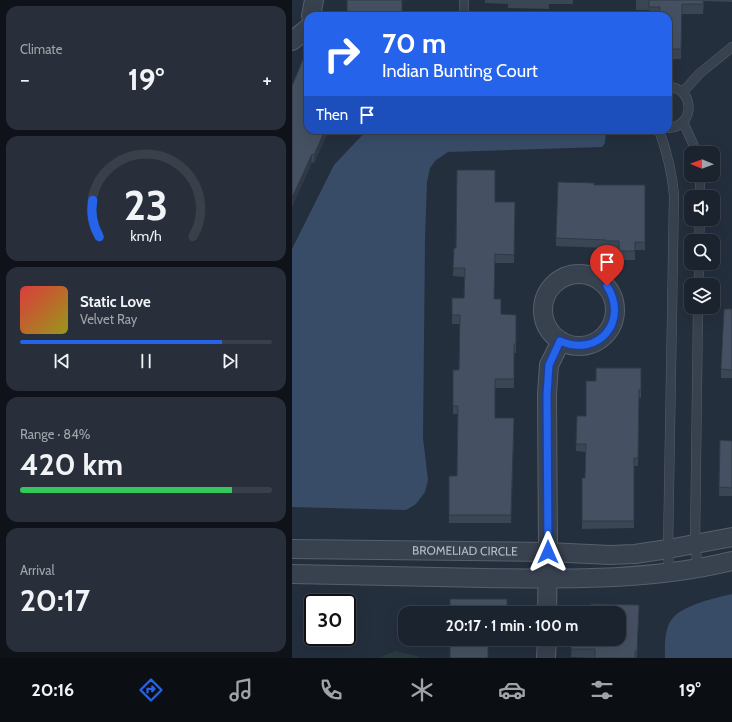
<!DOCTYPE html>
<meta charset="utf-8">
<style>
:root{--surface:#1b232e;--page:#282f3a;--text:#f1f3f6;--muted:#a0a4aa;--line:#39404a;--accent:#2563eb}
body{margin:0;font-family:Cabin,sans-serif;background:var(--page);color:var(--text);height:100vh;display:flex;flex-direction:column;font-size:15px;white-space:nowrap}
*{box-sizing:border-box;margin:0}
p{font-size:13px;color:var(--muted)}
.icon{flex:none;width:22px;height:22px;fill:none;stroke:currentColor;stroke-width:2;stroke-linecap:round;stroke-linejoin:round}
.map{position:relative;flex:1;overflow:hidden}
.sheet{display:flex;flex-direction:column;gap:6px;padding:6px;background:#0f1319;width:292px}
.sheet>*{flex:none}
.banner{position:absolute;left:12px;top:12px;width:368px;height:122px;border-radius:12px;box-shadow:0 4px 16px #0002,0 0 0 1px var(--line);background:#2563eb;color:#fff;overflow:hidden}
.needle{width:26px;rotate:271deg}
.controls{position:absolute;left:392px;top:146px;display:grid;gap:8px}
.controls a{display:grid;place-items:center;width:36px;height:36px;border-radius:8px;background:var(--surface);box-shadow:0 4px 16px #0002,0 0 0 1px var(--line);font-size:20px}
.speed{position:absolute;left:12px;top:594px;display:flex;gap:8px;font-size:20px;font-weight:700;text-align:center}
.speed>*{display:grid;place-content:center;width:52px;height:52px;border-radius:50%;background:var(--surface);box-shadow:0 4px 16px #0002,0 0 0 1px var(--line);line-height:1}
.speed .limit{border:2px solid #111;border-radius:6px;background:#fff;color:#111}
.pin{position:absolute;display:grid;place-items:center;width:34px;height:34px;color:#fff;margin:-41px -17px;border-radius:50% 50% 50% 0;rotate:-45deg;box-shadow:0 0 4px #0007}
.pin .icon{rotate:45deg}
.me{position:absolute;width:44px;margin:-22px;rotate:0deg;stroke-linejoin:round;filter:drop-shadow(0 0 3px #0008)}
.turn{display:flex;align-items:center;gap:14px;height:84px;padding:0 12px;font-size:18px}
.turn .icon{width:52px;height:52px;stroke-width:2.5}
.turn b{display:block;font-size:28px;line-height:34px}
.then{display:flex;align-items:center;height:38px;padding:0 12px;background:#0003;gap:8px;font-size:15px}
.big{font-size:30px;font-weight:800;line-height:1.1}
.sheet .tile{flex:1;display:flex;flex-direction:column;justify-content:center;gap:6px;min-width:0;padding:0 14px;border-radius:12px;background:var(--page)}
.sheet .dial{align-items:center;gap:0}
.dial svg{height:104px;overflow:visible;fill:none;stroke:var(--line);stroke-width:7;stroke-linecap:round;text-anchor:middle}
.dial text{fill:var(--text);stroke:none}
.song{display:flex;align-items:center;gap:12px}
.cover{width:48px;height:48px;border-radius:6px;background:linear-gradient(135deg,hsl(0 70% 55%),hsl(60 70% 35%))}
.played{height:4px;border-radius:2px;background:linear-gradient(90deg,var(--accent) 80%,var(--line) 80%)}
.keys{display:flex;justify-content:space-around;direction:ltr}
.heat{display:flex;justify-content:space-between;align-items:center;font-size:22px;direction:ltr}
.charge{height:6px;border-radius:3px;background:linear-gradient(90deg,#34c759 84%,var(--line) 0)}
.trip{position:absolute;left:106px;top:606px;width:228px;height:40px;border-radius:12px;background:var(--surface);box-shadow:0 4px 16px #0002,0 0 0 1px var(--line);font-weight:800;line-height:40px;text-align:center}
.tab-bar{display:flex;height:64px;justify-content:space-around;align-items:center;background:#0b0e12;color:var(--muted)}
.tab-bar .icon{width:28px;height:28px}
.tab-bar .selected{color:var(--accent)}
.tab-bar b{font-size:18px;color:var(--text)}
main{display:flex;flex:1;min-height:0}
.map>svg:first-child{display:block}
</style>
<main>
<section class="sheet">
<div class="tile"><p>Climate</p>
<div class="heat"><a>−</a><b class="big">19°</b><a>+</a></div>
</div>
<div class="tile dial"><svg viewBox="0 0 100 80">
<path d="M14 69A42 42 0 1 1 86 69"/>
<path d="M14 69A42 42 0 0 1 9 41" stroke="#2563eb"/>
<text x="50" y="56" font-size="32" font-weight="700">23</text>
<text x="50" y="72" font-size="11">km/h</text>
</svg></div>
<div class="tile">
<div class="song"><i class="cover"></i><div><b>Static Love</b><p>Velvet Ray</p></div></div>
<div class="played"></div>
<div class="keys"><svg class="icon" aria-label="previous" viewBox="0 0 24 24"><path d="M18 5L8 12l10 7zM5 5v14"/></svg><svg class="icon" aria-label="pause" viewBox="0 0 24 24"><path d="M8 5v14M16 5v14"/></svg><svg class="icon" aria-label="next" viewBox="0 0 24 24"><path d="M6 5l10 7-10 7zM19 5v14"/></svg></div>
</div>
<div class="tile"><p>Range · 84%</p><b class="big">420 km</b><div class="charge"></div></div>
<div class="tile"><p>Arrival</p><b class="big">20:17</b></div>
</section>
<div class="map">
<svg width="440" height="658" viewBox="0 0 440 658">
<rect width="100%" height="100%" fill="#242f3e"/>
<!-- green -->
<polygon fill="#263c3f" points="103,651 125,656 127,658 87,658"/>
<!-- water -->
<g fill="#394c67">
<polygon points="75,130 314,130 313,143 310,147 156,152 144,160 138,168 135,182 133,239 131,438 136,480 133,492 124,504 114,510 0,507 0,249 42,165"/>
<path d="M 440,594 L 440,658 L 373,658 C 373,646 372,629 380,619 C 391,605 423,598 440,594 Z"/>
</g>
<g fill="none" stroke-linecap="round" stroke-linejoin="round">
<!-- service casing -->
<g stroke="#565f6c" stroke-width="10">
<g id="service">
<polyline points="172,16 172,0"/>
<path d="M 376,87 C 403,87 404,127 376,128"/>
<polyline points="391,92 407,74 440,47"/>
<polyline points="391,122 402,146 404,153"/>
<path d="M 367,130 C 375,152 380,172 382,195 L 376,549 L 377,573"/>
<polyline points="408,197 408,175"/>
<polyline points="407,241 408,219"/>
<polyline points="407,285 407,263"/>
<polyline points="406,568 403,545 406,307"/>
</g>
</g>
<!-- minor casing -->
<g stroke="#565f6c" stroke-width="20">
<g id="minor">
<polyline points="19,16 22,0"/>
<polyline points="0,41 16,28"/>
<circle cx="287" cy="310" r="36"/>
<path id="s1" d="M 0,549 L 256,552 L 318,555 L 343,554 L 376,549 L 440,537"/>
<path d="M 0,574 C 64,575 129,577 193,578 C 276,579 359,581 440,561"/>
<polyline points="255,613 256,552 255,394 257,365 269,341"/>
<polyline points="254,658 255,639"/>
</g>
</g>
<!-- service -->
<use href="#service" stroke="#38414e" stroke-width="9"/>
<!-- minor -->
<use href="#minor" stroke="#38414e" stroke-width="18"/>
</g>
<!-- wall -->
<g fill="#3b4654">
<polygon points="193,0 281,0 281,4 257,4 257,9 216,8 216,4 193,3"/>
<polygon points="344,0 440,0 440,2 412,1 411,14 390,14 389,59 376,59 376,16 357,16 357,10 344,10"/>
<polygon points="0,86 16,130 37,130 22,163 20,162 0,207"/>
<polygon points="302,185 353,185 353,250 343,250 343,260 327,260 327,249 314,249 314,248 264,246 264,238"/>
<polygon points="203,202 223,202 222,263 203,263 202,299 209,314 224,315 224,353 222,353 222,388 203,388 203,418 222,427 219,523 157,523 157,476 165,476 166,414 161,414 161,370 167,370 168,324 160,324 160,298 172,298 173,277 161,276 162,248 164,248"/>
<polygon points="440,309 440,378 429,378 429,369"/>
<polygon points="349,368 349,398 347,398 346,466 342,466 342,528 290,529 290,478 293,478 294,452 284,451 285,416 294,416 304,381"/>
<polygon points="428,440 440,441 440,496 427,496"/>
<polygon points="347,614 345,658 303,658 279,657 280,639"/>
</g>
<!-- shaded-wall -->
<g fill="#303945">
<polygon points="33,130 37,130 22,163 22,155"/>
<polygon points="20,154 20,162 0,207 0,198"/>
</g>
<!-- building -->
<g fill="#455162" stroke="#303945">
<rect x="55" y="0" width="55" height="16"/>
<polygon points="357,0 411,0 411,4 390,4 389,49 376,49 376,16 367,16 368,7 357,7"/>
<polygon points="11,59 16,61 16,130 33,130 22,155 20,154 0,198 0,86"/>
<polygon points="165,170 203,170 203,202 223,202 222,255 203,254 202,299 209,299 209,314 224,315 224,344 222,344 222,379 203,379 203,418 222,418 219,515 157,515 157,476 165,476 166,406 161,406 161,370 167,370 168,315 160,315 160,298 172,298 173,268 161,268 162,248 164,248"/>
<polygon points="266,182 302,183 302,185 353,185 353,242 343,242 343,251 327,251 327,241 314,241 314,240 264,238"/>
<polygon points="432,309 440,309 440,370 429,369"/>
<polygon points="304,368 349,368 349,390 347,390 346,458 342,458 342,521 290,521 290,478 293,478 294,444 284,444 285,416 294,416 294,381 304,381"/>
<polygon points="428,440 440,441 440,488 427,487"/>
<rect x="158" y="599" width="57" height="14"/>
<polygon points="299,604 347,605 345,651 343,651 343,658 303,658 303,649 279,649 280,639 327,639 327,613 298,613"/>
<rect x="158" y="639" width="38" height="19"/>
</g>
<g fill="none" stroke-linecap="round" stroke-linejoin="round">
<!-- route casing -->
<g stroke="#184099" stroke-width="10">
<path id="route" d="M 256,552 L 255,394 L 257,365 L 268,341 C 307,358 337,321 315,286"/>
</g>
<!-- route -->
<use href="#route" stroke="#2563eb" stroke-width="7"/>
</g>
<g text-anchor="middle" stroke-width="4" stroke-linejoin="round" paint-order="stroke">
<!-- street labels -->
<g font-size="12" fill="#b4bcc9" stroke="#1d2633">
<text dy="4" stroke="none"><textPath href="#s1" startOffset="173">BROMELIAD CIRCLE</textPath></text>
</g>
</g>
</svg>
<div class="controls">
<a><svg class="needle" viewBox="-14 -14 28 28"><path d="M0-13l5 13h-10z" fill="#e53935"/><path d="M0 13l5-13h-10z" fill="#a0a4aa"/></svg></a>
<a><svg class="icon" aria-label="sound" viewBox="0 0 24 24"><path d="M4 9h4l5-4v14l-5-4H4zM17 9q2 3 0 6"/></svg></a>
<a><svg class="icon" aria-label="search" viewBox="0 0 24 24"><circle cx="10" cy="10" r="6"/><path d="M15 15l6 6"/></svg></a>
<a><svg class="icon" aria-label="layers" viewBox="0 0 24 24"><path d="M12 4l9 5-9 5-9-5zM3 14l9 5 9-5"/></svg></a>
</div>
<div class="speed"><div class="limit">30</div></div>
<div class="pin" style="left:315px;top:286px;background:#d93025"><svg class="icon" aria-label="arrive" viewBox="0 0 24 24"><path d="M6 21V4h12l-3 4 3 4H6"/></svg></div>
<svg class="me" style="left:256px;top:552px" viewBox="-20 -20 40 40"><path d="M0-17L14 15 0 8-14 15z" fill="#2563eb" stroke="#fff" stroke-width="4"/></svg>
<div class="trip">20:17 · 1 min · 100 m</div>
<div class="banner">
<div class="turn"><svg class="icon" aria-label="right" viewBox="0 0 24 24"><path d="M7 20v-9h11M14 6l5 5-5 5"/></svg><div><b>70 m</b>Indian Bunting Court</div></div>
<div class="then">Then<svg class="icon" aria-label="arrive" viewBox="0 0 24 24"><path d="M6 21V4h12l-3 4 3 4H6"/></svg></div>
</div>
</div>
</main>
<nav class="tab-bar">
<b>20:16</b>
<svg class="icon selected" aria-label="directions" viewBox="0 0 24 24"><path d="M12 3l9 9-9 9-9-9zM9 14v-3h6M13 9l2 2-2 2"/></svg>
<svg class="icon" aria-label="music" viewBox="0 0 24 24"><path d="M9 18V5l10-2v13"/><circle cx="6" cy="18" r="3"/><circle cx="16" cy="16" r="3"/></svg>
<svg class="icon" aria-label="phone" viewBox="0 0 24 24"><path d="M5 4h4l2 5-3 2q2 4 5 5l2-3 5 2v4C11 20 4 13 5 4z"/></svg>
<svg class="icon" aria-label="climate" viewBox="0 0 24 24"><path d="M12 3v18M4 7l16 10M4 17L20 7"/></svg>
<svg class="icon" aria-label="car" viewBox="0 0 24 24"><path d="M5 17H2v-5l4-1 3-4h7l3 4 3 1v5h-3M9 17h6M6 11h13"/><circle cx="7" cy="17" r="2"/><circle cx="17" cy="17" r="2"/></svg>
<svg class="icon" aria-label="filters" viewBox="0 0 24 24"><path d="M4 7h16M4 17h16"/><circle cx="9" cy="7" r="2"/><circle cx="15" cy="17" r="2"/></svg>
<b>19°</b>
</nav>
